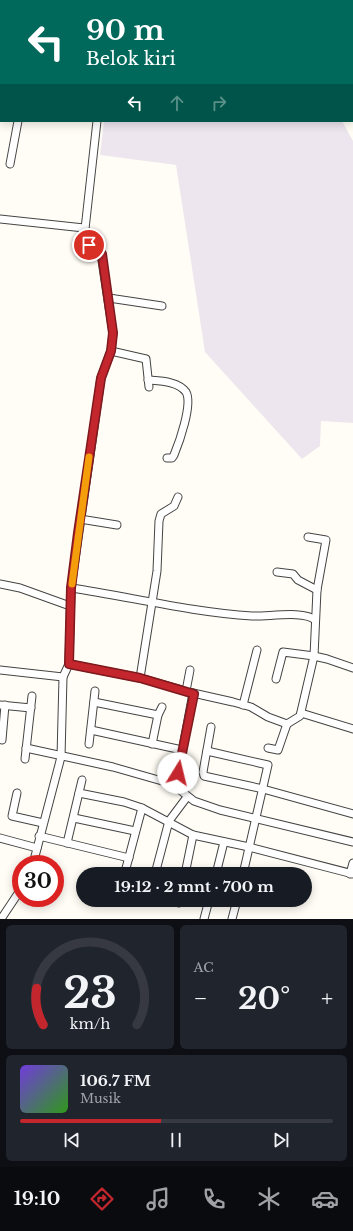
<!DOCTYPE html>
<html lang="id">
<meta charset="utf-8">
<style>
:root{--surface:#171b24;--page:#20242c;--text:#f1f3f6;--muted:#9ea1a6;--line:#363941;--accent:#c4262e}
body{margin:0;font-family:"Libre Baskerville",serif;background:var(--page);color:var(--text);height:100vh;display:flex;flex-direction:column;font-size:15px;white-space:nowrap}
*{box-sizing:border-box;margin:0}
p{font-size:13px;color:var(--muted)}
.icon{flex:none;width:22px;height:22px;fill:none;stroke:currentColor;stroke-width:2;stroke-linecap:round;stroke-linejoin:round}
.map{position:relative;height:919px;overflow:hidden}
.details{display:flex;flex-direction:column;gap:6px;padding:6px;background:#0d0f14;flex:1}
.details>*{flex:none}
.top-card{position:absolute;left:0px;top:0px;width:353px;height:122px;box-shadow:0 2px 10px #0003;background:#00695c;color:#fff;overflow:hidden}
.speed{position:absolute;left:12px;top:855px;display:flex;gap:8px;font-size:20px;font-weight:700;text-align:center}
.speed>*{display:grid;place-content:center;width:52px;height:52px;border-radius:50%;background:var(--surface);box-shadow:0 2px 10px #0003;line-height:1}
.speed .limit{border:6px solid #d22;background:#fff;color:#111}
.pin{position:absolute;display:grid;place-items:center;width:34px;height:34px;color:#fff;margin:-17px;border:2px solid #fff;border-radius:50%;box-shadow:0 1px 4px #0007}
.me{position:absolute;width:44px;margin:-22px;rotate:9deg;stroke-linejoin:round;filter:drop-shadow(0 0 3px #0008)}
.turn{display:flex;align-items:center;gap:14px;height:84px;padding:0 20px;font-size:18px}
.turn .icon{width:52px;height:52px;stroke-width:2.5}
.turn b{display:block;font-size:28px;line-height:34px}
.lanes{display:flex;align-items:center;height:38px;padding:0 20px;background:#0003;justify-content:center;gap:20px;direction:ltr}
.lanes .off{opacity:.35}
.big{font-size:30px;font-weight:800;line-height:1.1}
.details .widget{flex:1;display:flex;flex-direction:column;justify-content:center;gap:6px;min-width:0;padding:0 14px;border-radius:6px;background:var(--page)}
.details .dial{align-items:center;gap:0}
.dial svg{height:104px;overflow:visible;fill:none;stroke:var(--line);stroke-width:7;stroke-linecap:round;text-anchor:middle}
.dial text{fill:var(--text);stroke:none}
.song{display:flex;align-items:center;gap:12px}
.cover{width:48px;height:48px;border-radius:6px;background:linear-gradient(135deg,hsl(260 70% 55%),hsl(110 70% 35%))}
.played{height:4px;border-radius:2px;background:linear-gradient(90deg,var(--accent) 45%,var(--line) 45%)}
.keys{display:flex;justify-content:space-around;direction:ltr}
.heat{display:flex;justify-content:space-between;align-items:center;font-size:22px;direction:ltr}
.details .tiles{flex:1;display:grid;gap:6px;grid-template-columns:1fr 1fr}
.widget:last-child{grid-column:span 2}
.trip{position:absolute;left:76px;top:867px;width:236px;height:40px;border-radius:20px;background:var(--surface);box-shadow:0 2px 10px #0003;font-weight:800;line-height:40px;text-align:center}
.tabs{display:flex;height:64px;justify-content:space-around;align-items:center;background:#090b0e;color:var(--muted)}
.tabs .icon{width:28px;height:28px}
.tabs .selected{color:var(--accent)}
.tabs b{font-size:18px;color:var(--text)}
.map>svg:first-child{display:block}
</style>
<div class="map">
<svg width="353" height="919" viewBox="0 0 353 919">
<rect width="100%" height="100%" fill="#fffdf5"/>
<!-- industrial -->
<g fill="#eee6ef">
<polygon points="0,0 353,0 353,46 352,1 1,1 1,90"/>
<polygon points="104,121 342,121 353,141 353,423 321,421 320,446 302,459 205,352 176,165 100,155"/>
</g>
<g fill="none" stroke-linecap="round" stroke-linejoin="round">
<!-- minor casing -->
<g stroke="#444" stroke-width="9">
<g id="minor">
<polyline points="352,62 353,62"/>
<polyline points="10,164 18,121"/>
<polyline points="0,219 84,228"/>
<polyline points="109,298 162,306"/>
<polyline points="111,351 146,359 149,387"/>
<path d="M 148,380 C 160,381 178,381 186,392 C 193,404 179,443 174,455 L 172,458 L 167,458"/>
<polyline points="80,519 117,525"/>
<polyline points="277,572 293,574 298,580 317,590"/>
<polyline points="0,584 20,588 70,606"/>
<path d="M 71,588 C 131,597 191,612 252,616 C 267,617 304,610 315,620"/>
<polyline points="69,664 140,678 193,693 233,702 251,707 268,717 287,724 300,716 314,656 327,659 353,668"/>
<polyline points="0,670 63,677"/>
<polyline points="140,678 157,571 159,521 161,514 174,506 178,497"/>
<polyline points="276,679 283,652 314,656 317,590 326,540 308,537"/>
<polyline points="186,691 190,670"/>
<polyline points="94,702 158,715"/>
<polyline points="0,705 31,708"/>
<polyline points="243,705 257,650"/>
<polyline points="301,713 353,729"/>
<polyline points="211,727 203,772 204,776 263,789 353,814"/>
<polyline points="91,730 182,750"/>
<polyline points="2,740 5,705"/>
<polyline points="89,744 95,691"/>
<polyline points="152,744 158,715 162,707"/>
<polyline points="26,748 113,767 176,785 180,790 194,801 220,810 353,842"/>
<polyline points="268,748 278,750 287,724"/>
<polyline points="207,751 268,765 243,874"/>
<polyline points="25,759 32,696"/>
<polyline points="176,785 193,693"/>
<polyline points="17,793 12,816 43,823"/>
<polyline points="79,793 124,802 142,808"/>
<polyline points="74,818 135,831"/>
<polyline points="39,836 129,858"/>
<polyline points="0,838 37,848"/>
<polyline points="67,843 82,780"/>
<path d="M 33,864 L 61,757 L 63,677 L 69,664 L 71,588 L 101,378 L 111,351 L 113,333 L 101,254 C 98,246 88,246 84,238 L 97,121"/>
<polyline points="125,872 142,808 193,835 249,847 353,874"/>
<polyline points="155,874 169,821 187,797"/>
<polyline points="185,874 193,835"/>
<polyline points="216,874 224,842"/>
<polyline points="350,874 353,863"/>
<polyline points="179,903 180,900"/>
<polyline points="1,919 21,889"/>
<polyline points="204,919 209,900"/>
<polyline points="232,919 237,900"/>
</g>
</g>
<!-- minor -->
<use href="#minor" stroke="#fff" stroke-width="7"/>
</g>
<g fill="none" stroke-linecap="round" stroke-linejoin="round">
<!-- route casing -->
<g stroke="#7f191e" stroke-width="10">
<polyline id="route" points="89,245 98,249 102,254 113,333 111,351 101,378 78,533 71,588 69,664 140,678 194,694 178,773"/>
</g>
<!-- route -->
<use href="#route" stroke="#c4262e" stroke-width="7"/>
<!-- slow -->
<polyline stroke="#f59e0b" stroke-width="7" points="72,584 89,457"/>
</g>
</svg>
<div class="speed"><div class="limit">30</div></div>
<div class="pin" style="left:89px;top:245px;background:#d93025"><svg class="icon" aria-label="arrive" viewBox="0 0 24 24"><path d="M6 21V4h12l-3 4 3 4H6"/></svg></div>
<svg class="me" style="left:178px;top:773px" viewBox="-20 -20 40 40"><circle r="19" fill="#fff"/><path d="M0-13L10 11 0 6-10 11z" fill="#c4262e"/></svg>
<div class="trip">19:12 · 2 mnt · 700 m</div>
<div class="top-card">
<div class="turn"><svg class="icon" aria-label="left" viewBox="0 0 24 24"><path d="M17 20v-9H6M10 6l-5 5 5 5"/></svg><div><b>90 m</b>Belok kiri</div></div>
<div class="lanes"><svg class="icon" aria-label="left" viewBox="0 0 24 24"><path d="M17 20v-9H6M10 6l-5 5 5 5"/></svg><svg class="icon off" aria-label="ahead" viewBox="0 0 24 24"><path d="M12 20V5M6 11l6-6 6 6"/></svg><svg class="icon off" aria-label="right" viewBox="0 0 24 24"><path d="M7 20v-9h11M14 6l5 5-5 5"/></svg></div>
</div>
</div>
<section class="details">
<div class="tiles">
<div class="widget dial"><svg viewBox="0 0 100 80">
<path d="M14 69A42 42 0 1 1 86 69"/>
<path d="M14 69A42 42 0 0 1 9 41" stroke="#c4262e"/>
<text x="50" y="56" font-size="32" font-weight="700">23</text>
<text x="50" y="72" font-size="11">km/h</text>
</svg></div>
<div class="widget"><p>AC</p>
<div class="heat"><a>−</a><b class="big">20°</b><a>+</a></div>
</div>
<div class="widget">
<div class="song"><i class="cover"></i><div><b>106.7 FM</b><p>Musik</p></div></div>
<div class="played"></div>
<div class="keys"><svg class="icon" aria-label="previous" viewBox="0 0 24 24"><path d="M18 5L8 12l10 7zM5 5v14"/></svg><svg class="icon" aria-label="pause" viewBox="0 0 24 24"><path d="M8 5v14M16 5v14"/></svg><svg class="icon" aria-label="next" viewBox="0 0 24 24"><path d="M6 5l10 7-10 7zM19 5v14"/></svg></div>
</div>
</div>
</section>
<nav class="tabs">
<b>19:10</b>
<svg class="icon selected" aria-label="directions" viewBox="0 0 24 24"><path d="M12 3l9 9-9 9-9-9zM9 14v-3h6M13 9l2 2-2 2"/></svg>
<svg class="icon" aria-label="music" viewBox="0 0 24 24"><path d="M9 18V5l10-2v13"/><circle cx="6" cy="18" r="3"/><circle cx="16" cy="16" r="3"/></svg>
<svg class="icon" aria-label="phone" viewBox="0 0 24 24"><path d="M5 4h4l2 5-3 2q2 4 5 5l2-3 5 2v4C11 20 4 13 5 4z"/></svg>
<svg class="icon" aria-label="climate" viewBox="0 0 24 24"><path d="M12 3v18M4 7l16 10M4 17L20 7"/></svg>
<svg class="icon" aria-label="car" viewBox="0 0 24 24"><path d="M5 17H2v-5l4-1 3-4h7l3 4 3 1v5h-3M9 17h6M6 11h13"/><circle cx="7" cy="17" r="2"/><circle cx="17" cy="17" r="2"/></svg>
</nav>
